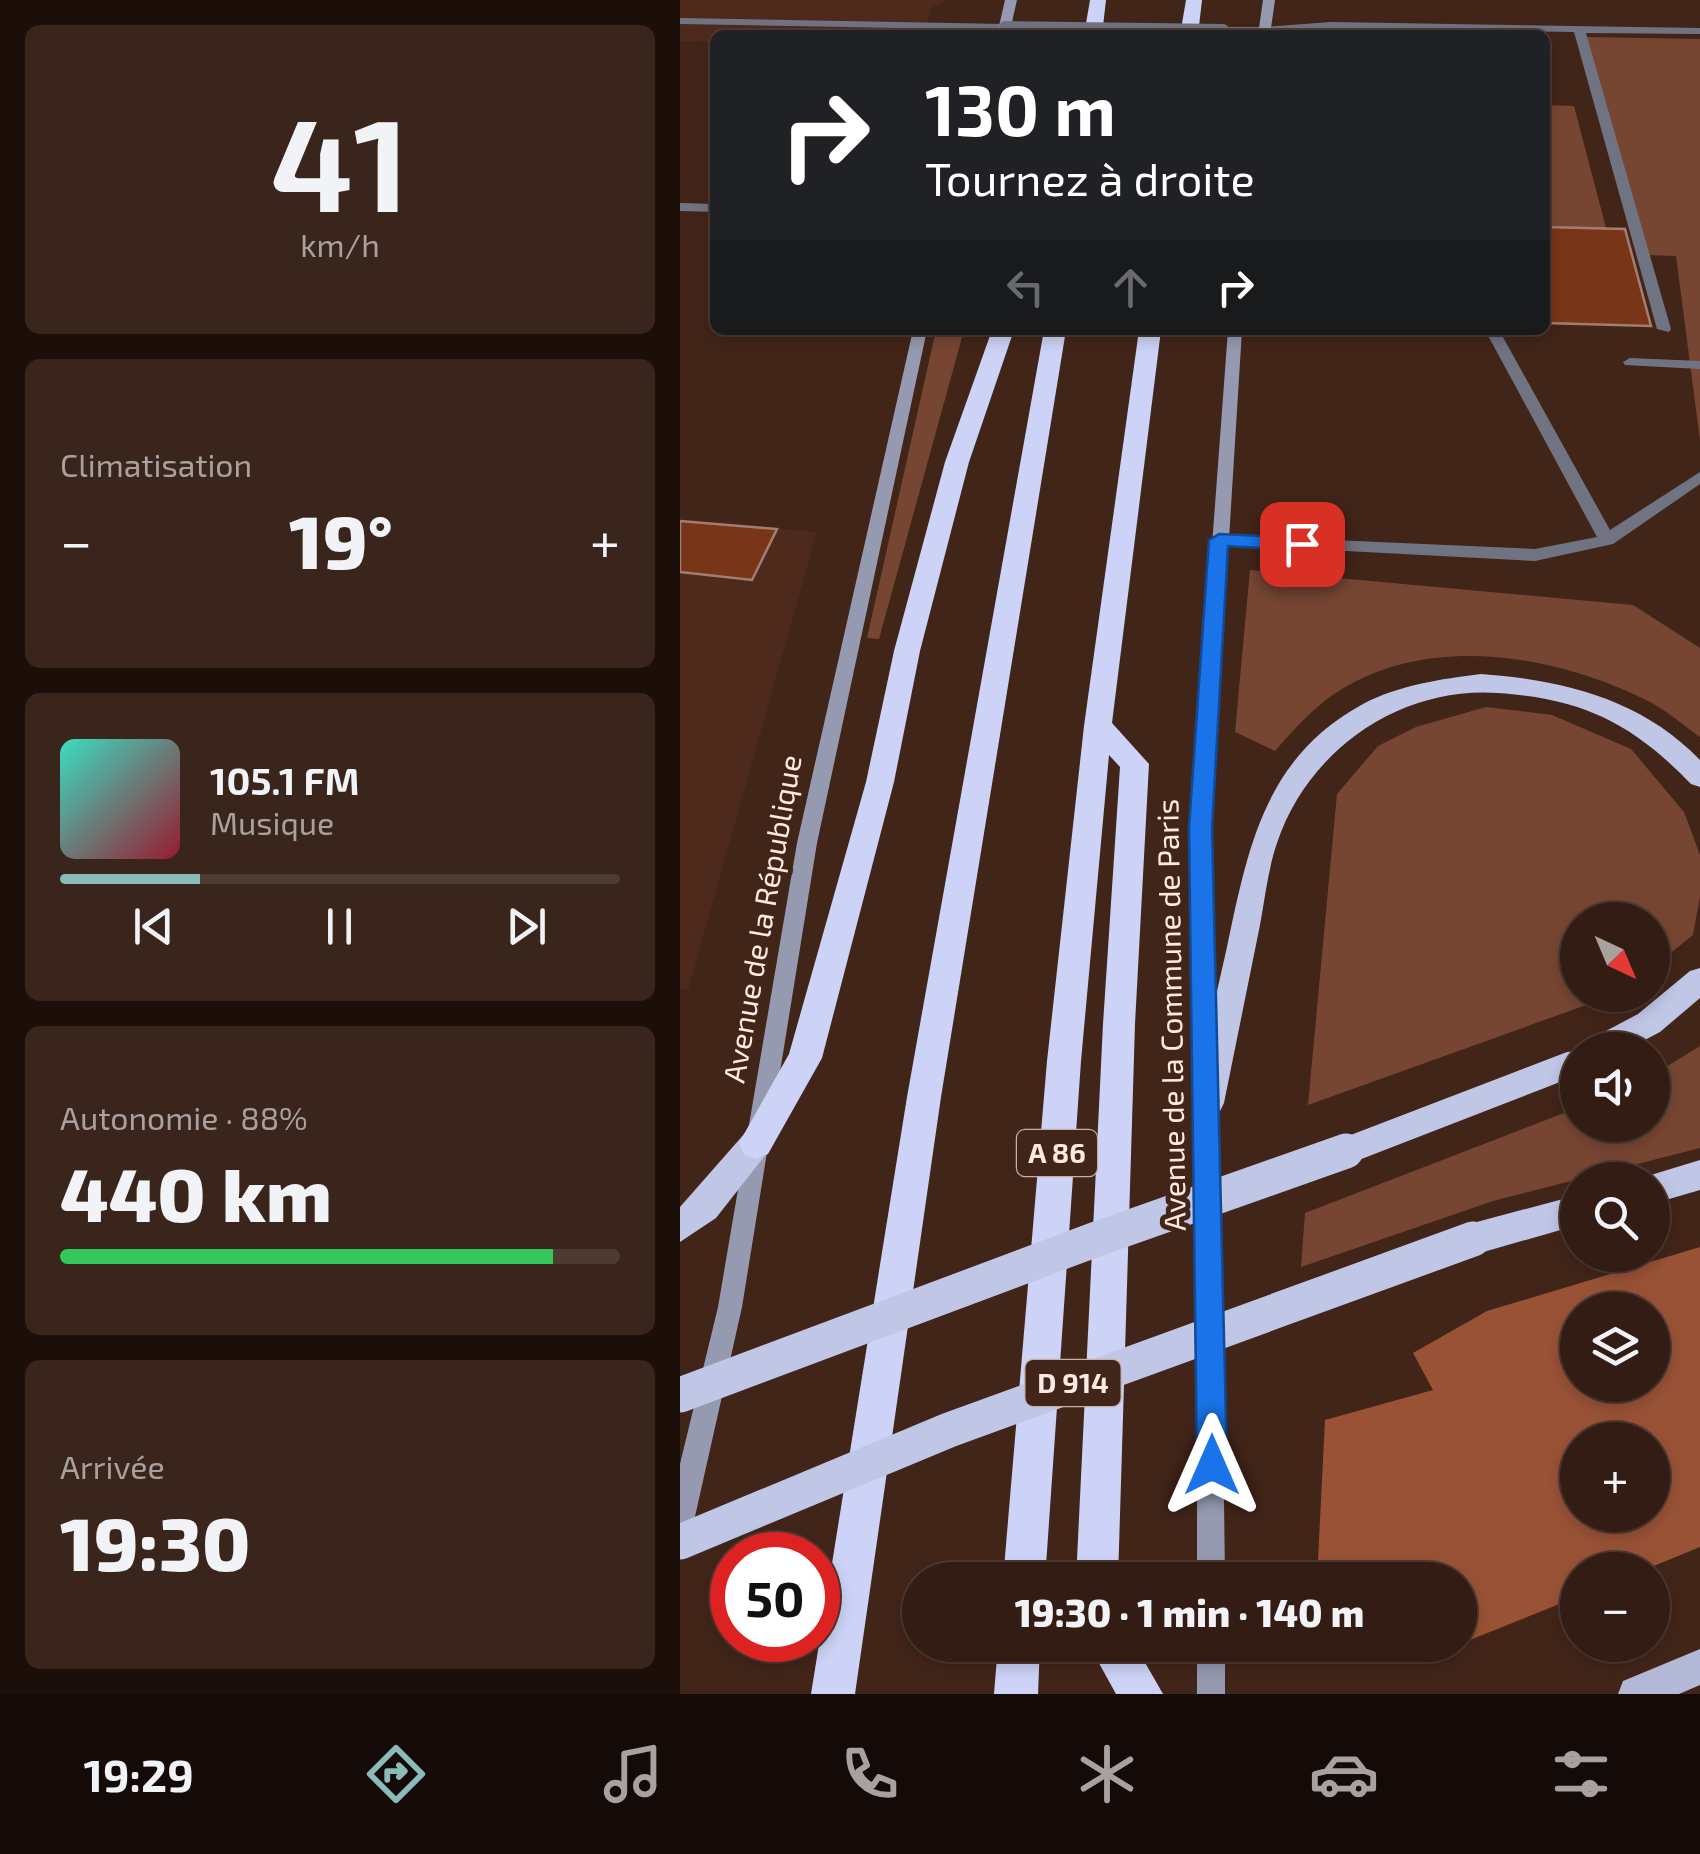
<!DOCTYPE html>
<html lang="fr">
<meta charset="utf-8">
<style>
:root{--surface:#321c13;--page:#3a251c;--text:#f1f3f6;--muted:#a8a1a0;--line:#4d3a33;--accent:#8bbbb9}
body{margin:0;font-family:"Exo 2",sans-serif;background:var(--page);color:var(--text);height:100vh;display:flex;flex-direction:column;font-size:38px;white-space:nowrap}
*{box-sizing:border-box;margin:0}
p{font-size:32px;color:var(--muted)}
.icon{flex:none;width:55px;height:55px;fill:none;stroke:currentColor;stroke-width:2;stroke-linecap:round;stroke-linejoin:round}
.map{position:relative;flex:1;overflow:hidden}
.panel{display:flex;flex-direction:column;gap:25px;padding:25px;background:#1c0f0a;width:680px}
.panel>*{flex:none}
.banner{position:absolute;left:30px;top:30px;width:840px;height:305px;border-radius:15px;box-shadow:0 5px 15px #0003,0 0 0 2px var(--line);background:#202124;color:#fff;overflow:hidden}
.needle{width:65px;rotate:136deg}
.tools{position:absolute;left:880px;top:902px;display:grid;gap:20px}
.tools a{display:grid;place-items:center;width:110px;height:110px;border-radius:50%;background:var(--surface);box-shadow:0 5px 15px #0003,0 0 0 2px var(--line);font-size:50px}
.speed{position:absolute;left:30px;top:1532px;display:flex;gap:20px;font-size:50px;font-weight:700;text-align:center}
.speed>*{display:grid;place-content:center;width:130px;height:130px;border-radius:50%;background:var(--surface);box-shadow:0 5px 15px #0003,0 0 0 2px var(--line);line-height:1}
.speed .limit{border:15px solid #d22;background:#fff;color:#111}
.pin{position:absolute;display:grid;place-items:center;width:85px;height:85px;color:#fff;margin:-42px;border-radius:20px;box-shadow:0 5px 15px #0006}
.me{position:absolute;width:110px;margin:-55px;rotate:0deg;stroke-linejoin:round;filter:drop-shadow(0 0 8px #0008)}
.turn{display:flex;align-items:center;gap:35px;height:210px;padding:0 50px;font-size:45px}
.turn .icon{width:130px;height:130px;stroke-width:2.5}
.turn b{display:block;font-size:70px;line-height:85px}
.lanes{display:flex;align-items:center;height:95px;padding:0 50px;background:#0003;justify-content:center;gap:50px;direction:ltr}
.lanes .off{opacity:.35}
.big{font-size:75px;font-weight:800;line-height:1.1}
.panel .widget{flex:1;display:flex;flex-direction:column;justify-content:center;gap:15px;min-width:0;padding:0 35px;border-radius:15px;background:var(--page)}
.panel .dial{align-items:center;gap:0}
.dial b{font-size:130px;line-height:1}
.song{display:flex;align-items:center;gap:30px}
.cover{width:120px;height:120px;border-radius:15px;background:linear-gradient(135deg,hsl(170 70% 55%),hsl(350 70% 35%))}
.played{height:10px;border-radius:5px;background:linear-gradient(90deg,var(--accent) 25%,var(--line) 25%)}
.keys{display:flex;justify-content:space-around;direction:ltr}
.heat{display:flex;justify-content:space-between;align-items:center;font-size:55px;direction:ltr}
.charge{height:15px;border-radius:8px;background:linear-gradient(90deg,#34c759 88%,var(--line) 0)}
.trip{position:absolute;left:222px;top:1562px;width:575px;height:100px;border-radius:50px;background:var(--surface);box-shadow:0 5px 15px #0003,0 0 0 2px var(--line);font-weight:800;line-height:100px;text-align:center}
.dock{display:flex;height:160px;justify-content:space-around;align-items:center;background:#140b08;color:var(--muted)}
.dock .icon{width:70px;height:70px}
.dock .on{color:var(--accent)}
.dock b{font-size:45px;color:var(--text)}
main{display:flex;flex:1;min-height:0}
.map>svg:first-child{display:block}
</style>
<main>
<section class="panel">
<div class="widget dial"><b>41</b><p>km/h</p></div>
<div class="widget"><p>Climatisation</p>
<div class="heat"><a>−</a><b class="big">19°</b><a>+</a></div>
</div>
<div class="widget">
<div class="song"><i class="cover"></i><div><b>105.1 FM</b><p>Musique</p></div></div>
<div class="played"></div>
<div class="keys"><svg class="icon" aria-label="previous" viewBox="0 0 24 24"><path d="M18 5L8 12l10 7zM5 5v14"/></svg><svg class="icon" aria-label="pause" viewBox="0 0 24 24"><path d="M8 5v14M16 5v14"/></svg><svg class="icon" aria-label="next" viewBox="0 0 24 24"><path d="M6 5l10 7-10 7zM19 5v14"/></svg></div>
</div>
<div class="widget"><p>Autonomie · 88%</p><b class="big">440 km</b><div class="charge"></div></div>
<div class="widget"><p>Arrivée</p><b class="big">19:30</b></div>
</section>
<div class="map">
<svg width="1020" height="1694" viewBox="0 0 1020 1694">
<rect width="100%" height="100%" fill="#422519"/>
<!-- built -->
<g fill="#4e2a1c">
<polygon points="0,0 266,0 251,8 244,35 35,35 35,42 0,41"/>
<polygon points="0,521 137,532 8,990 0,988"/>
</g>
<!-- green -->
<g fill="#774633">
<polygon points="906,37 1020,39 1020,440 996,256 969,255"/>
<polygon points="865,105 894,106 926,228 865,227"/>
<polygon points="256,330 284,330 199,639 187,638"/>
<path d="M 570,570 L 953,605 L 1020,648 L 1020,737 C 1004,726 988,711 970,702 C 882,657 760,634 669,685 C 640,700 616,727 595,751 L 555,732 Z"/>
<polygon points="806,707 872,715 951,749 1004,812 1020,855 1020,896 1013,935 973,967 972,920 898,920 898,995 934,995 628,1105 657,794 698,746 736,727"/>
<polygon points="1020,1046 1020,1148 813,1201 621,1267 625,1213 897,1108 898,1125 972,1125 973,1075"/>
</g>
<!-- forest -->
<g fill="#995236" fill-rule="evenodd">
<path d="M 1020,1247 L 1020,1547 L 964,1570 L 898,1570 L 897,1597 L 780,1644 L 780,1580 L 637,1580 L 645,1420 L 753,1390 L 733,1353 L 807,1311 ZM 898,1310 L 972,1310 L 972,1385 L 898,1385 ZM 898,1440 L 972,1440 L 972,1515 L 898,1515 Z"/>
<path d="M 675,1645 L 778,1645 C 736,1662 716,1667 675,1645 Z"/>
</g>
<!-- building -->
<g fill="#793518" stroke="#a27e71" stroke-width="2.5">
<polygon points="865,227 945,229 971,326 865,323"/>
<polygon points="0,521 97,529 72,580 0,572"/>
</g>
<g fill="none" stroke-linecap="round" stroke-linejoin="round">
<!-- service -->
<g fill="#707381" fill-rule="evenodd">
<polygon points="0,18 325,24 331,27 325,30 0,24"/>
<polygon points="651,22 1020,28 1020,34 906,33 991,329 989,332 977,329 894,32 651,28 584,33 578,30 584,27"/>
<polygon points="0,203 35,204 35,212 0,211"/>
<polygon points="805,330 819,330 930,530 1020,472 1020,484 933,544 855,561 533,544 533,536 539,535 855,549 917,537"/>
<polygon points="950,358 1020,361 1020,369 945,365 943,362"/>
</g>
<!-- minor -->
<polygon fill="#707381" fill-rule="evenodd" points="584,27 588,28 588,32 543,33 537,30 543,27"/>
<!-- secondary -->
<g fill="#969ab0" fill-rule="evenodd">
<polygon points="325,0 337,0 329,35 317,35"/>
<polygon points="583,0 595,0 590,35 578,35"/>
<polygon points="233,330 247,330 137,843 62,1307 14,1521 10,1531 0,1535 0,1464 38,1307 117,843"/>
<polygon points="548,330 562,330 531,828 539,1103 545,1580 517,1580 517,1103 511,828"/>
<rect x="517" y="1645" width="28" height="49"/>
</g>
<!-- primary -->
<polygon fill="#b2b8d5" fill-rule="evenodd" points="1020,1649 1020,1685 999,1694 938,1694 943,1681"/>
<!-- trunk -->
<g fill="#c0c6e6" fill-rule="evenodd">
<path d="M 801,674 C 883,680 961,699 1020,760 L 1020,787 L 1011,784 C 952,723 903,699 818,693 C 720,686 628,750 597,843 C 588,869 585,898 580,925 C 568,984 556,1044 544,1103 L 539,1113 L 528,1117 L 517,1113 L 512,1103 C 524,1051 535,999 547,947 C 568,847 585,757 683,704 C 719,685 761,679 801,674 Z"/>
<polygon points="1020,968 1020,998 980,1032 946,1050 898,1050 898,1075 666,1165 655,1161 650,1151 655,1141 887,1052 903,1050 907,1041 958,1014 1010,971"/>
<polygon points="76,1129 87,1133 92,1143 87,1153 36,1218 0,1242 0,1207 65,1133"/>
<polygon points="1020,1160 1020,1190 972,1204 972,1180 961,1178"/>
<polygon points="898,1195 898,1225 793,1255 781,1250 776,1239 781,1228 793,1223"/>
</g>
<!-- motorway -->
<g fill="#cdd3f6" fill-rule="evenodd">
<polygon points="410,0 426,0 422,35 404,35"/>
<polygon points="506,0 522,0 518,35 500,35"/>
<polygon points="312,330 334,330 289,462 240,651 214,782 142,1058 88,1154 76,1159 64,1154 59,1143 109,1054 186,782 214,651 265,462"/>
<polygon points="364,330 386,330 261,1097 175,1694 131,1694 227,1097"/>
<polygon points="459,330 481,330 432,723 469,764 455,1024 438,1580 396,1580 423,1024 440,767 429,755 401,1061 365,1580 323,1580 367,1061 404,726"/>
<polygon points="318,1645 360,1645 358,1694 314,1694"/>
<polygon points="409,1645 455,1645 483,1694 436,1694"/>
</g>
<!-- minor-bridge -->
<polyline stroke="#707381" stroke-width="12" points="325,27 543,30"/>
<!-- trunk-bridge -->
<g stroke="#c0c6e6" stroke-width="35">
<polyline points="0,1395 414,1240 666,1151"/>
<polyline points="0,1542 269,1430 793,1239"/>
</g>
</g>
<!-- route -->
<polygon fill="#1a73e8" stroke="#114b97" stroke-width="2.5" points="539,534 622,538 631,544 622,550 548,546 532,828 547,1465 543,1475 532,1480 522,1475 517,1465 509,828 529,540"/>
<g text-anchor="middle" stroke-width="10" stroke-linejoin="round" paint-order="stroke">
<!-- shield labels -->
<g fill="#422519" stroke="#c6afa6" stroke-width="2.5">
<rect x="337" y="1130" width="80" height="46" rx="8"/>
<rect x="345.5" y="1360" width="95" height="46" rx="8"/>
</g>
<g font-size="28" font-weight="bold" fill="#feeae2">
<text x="377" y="1163">A 86</text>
<text x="393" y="1393">D 914</text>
</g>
<!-- street labels -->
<g font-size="30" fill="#feeae2" stroke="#422519">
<text transform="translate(83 919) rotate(-80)" y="10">Avenue de la République</text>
<text transform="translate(492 1015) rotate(-91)" y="10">Avenue de la Commune de Paris</text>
</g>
</g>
</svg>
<div class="tools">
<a><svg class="needle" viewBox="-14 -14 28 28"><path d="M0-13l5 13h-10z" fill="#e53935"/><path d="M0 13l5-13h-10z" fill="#a8a1a0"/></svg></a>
<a><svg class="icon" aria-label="sound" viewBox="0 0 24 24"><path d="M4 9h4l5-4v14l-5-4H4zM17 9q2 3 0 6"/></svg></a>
<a><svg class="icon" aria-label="search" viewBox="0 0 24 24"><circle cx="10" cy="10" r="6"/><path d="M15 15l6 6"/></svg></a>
<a><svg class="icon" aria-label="layers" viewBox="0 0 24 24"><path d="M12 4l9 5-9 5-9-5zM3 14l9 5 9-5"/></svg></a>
<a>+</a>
<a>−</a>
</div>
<div class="speed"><div class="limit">50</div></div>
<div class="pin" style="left:622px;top:544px;background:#d93025"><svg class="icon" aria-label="arrive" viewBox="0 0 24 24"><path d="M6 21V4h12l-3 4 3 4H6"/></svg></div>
<svg class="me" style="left:532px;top:1465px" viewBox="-20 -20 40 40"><path d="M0-17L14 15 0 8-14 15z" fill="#1a73e8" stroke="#fff" stroke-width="4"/></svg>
<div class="trip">19:30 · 1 min · 140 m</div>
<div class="banner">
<div class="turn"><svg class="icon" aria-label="right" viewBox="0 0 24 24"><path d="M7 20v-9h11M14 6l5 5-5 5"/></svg><div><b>130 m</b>Tournez à droite</div></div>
<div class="lanes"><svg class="icon off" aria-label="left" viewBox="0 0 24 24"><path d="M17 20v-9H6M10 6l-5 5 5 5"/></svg><svg class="icon off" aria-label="ahead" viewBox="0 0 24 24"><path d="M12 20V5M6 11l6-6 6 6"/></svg><svg class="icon" aria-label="right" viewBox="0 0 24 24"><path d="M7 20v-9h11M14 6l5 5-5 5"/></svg></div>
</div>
</div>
</main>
<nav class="dock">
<b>19:29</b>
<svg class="icon on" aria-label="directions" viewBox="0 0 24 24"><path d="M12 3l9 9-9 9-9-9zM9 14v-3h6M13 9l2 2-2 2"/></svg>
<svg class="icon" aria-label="music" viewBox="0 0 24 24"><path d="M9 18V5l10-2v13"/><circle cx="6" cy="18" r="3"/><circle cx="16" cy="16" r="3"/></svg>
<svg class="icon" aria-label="phone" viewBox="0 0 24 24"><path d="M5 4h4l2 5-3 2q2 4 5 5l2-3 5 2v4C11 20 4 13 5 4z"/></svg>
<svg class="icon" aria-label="climate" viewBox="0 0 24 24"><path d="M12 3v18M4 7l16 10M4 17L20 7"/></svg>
<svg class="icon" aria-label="car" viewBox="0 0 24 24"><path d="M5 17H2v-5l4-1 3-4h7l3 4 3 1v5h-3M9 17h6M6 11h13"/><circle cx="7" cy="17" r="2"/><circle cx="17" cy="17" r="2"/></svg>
<svg class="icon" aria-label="filters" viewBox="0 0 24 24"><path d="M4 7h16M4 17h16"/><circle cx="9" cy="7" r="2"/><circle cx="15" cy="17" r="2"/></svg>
</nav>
